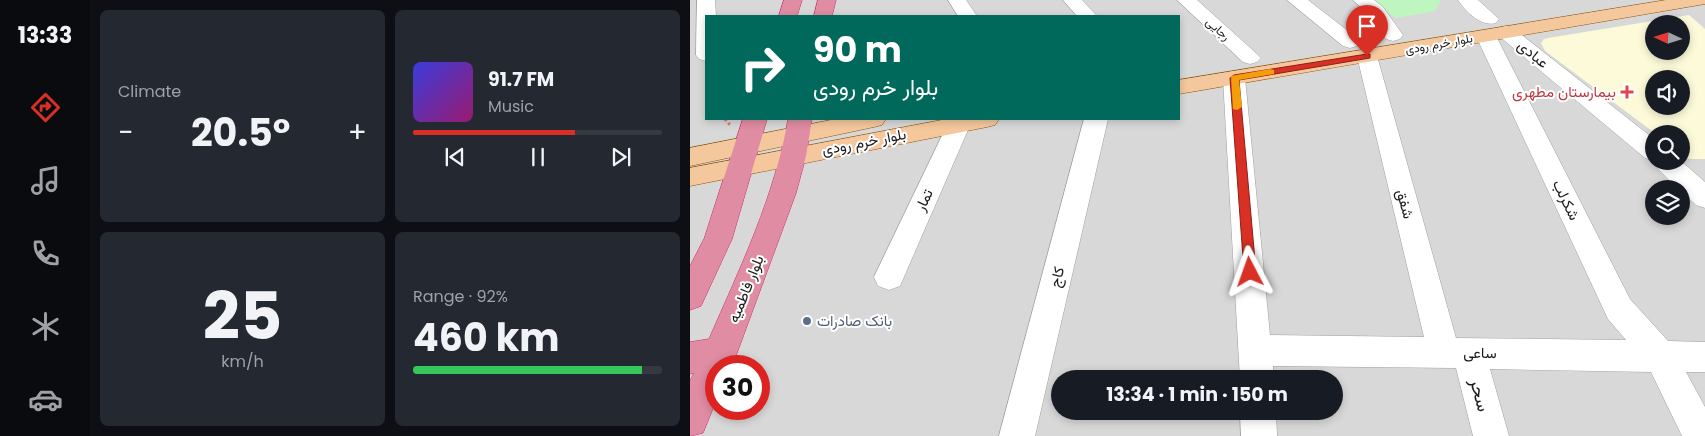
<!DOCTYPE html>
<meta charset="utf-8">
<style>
:root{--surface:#171b24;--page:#242831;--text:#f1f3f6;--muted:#9ea1a6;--line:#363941;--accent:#d93025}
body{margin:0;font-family:Poppins,Vazirmatn,sans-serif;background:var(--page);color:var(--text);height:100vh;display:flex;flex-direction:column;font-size:19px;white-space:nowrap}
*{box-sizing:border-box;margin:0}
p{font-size:16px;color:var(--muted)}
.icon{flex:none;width:28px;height:28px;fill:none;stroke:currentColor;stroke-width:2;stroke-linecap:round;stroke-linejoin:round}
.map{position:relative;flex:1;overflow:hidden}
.details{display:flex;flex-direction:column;gap:10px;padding:10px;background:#0d0f14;width:600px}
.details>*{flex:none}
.top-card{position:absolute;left:15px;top:15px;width:475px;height:105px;border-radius:0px;box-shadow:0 2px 8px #0003;background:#00695c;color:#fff;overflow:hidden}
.needle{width:32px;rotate:274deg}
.controls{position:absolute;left:955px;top:15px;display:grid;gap:10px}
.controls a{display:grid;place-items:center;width:45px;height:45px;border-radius:50%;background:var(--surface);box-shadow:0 2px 8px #0003;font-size:25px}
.speed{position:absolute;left:15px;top:355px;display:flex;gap:10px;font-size:25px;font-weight:700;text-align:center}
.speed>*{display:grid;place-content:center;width:65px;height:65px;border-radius:50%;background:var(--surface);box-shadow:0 2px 8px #0003;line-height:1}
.speed .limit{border:8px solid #d22;background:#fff;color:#111}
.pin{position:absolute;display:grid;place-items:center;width:42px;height:42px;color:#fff;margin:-51px -21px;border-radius:50% 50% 50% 0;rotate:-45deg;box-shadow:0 0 5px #0007}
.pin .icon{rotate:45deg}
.me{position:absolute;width:55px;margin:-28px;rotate:356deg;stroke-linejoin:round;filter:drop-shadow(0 0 4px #0008)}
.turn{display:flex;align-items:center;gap:18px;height:105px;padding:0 25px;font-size:22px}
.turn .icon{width:65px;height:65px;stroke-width:2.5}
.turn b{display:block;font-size:35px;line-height:42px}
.big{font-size:38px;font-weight:700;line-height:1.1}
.details .tile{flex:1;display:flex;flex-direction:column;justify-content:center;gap:8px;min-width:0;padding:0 18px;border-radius:8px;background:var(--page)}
.details .dial{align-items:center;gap:0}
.dial b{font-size:65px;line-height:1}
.song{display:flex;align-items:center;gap:15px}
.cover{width:60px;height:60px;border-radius:8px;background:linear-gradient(135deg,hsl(240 70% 55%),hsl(320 70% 35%))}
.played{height:5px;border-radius:2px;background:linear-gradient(90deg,var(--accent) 65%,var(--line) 65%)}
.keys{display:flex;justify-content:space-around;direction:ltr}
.heat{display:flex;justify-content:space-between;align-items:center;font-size:28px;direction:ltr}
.charge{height:8px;border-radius:4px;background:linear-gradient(90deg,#34c759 92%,var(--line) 0)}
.details .tiles{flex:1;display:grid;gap:10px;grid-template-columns:repeat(2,1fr)}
.trip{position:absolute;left:361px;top:370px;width:292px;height:50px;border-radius:25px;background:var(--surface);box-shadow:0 2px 8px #0003;font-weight:700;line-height:50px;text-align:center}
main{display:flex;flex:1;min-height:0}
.menu{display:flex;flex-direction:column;width:90px;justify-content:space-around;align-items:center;background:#090b0e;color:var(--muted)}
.menu .icon{width:35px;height:35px}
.menu .on{color:var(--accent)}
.menu b{font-size:22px;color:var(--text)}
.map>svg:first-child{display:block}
</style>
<main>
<nav class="menu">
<b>13:33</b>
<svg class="icon on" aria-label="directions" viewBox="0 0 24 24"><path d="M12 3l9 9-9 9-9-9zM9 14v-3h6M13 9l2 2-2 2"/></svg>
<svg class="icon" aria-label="music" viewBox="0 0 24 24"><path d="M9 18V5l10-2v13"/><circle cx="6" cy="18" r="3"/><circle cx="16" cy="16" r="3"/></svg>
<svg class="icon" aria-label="phone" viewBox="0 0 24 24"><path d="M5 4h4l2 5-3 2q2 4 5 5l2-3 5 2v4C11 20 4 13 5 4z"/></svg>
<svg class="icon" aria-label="climate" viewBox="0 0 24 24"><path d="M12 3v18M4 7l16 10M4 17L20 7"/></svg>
<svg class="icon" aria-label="car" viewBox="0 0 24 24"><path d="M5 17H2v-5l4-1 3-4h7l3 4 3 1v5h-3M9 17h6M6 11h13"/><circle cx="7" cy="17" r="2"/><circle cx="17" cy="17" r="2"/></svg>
</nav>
<section class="details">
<div class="tiles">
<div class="tile"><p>Climate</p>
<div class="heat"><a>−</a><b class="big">20.5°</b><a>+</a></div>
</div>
<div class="tile">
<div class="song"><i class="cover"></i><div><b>91.7 FM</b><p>Music</p></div></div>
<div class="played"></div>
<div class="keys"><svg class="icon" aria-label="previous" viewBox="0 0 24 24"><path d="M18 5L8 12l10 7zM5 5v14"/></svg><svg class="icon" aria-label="pause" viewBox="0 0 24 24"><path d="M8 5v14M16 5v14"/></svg><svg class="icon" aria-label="next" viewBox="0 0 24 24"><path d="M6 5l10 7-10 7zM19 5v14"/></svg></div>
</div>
<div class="tile dial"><b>25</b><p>km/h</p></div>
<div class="tile"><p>Range · 92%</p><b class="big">460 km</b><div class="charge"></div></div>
</div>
</section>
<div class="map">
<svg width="1015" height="436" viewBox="0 0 1015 436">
<rect width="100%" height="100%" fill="#ece7e1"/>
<!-- residential -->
<path fill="#d9d8d8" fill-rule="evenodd" d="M 0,0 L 1015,0 L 1015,436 L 0,436 ZM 16,16 L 489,16 L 489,119 L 16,119 ZM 964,24 L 991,24 L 991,51 L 964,51 ZM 964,79 L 991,79 L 991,106 L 964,106 ZM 964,134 L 991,134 L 991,161 L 964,161 ZM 964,189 L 991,189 L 991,216 L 964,216 ZM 26,366 L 69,366 L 69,409 L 26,409 ZM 370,379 L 645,379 L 645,411 L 370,411 Z"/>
<!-- education -->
<path fill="#fcfad9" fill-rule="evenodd" d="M 999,15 L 1015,29 L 1015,159 L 999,159 L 991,153 L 991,134 L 966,134 L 855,51 L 851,43 L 854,39 L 858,38 ZM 964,24 L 991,24 L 991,51 L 964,51 ZM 964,79 L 991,79 L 991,106 L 964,106 Z"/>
<!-- park -->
<polygon fill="#bff5bf" points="677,0 751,0 745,11 706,18"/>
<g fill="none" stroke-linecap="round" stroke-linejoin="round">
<!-- minor casing -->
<g stroke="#9f9f9f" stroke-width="1">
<g id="minor">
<polygon points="7,0 25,0 26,16 16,16 16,61 9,59 6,55"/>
<polygon points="258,0 276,0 287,16 268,16"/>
<polygon points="373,0 392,0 407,16 387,16"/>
<polygon points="487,0 507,0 567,54 571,58 567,62 560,64 553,62"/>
<polygon points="597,0 618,0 667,38 670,42 667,46 660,48 653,46"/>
<polygon points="663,0 684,0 693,7 713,35 710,39 703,41 696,39 679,15"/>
<path d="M 768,0 L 788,0 L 809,19 L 806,23 C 791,27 776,12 768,0 Z"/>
<polygon points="816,26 823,28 964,139 964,161 991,161 1015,182 1015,208 1006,205 991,191 991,189 988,189 966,167 963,160 955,158 809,36 806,32 809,28"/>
<polygon points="796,30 803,32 806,36 940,299 978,341 1015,342 1015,372 996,372 1015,407 1015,436 992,436 961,372 800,369 819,436 783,436 766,368 583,366 584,379 550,379 533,78 536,73 544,71 552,73 555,78 580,335 734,337 667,56 670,52 677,50 684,52 687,56 766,338 936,340 918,319 786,36 789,32"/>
<polygon points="260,119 278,119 281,123 210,286 199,290 188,286 184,277"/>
<polygon points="394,119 418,119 345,436 309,436"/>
<polygon points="550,411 586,411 587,436 551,436"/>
</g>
</g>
<!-- major casing -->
<g stroke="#885409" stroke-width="1">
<g id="major">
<polygon points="976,0 1015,0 1015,4 489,94 489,80"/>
<polygon points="146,119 196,119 192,125 184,127 0,166 0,148"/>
<polygon points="257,119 309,119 305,125 297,127 0,186 0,168"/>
</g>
</g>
<!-- highway casing -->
<g stroke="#c92e70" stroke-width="1">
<g id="highway">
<polygon points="94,0 112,0 107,16 89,16"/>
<polygon points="128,0 146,0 142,16 124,16"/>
<polygon points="53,119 77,119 42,239 11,306 0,310 0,266 14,239"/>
<path d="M 98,119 L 122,119 L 116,156 L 106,193 L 47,353 L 41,366 L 26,366 L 26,401 L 13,433 L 0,436 L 0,381 L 4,373 L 0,374 L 0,342 L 19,339 C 50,268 85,196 98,119 Z"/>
</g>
</g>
<!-- path -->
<polyline stroke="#f0706d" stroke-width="3" stroke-dasharray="2.5 2.5" stroke-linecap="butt" points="35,119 40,125"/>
<!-- minor -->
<use href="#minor" fill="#fff" fill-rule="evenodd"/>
<!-- major -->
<use href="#major" fill="#f5c79c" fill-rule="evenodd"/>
<!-- highway -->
<use href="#highway" fill="#e08ca2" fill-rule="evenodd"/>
</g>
<!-- route -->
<polygon fill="#d93025" stroke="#8d1f18" points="677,54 680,54 680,58 549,80 566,272 564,276 560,277 555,276 554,272 540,78 544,75"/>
<!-- slow -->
<polygon fill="#f59e0b" points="580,69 584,70 584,74 549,80 552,107 547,110 543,109 541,76"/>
<!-- markers -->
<path fill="#e0444e" stroke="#fff" stroke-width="2" d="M934.5 84.5h5v5h5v5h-5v5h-5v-5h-5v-5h5z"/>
<circle fill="#5c6f8a" stroke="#fff" stroke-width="2" cx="117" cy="321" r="5"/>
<g text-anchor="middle" stroke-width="4" stroke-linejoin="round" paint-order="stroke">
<!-- far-street labels -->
<g font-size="12" fill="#1b1b1b" stroke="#fff">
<text transform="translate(528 29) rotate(42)" y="4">رجایی</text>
<text transform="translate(749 44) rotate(-10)" y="4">بلوار خرم رودی</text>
</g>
<!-- street labels -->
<g font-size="15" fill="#1b1b1b" stroke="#fff">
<text transform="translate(843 54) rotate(39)" y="5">عبادی</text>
<text transform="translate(174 142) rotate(-11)" y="5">بلوار خرم رودی</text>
<text transform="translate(234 200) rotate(-65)" y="5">تمار</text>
<text transform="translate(876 200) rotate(64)" y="5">شکرلب</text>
<text transform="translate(715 204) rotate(75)" y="5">شفق</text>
<text transform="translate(367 277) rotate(-76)" y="5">کاج</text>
<text transform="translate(56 289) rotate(-68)" y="5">بلوار فاطمیه</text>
<text transform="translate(790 353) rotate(1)" y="5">ساعی</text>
</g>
<!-- health labels -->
<g font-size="15" fill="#be3a42" stroke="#fff" text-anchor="end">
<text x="926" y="97">بیمارستان مطهری</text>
</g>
<!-- service labels -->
<g font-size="15" fill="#4e5e75" stroke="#fff" text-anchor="start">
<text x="127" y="326">بانک صادرات</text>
</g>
<!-- near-street labels -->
<g font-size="18" fill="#1b1b1b" stroke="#fff">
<text transform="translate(790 395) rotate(75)" y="6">سحر</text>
</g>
</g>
</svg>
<div class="controls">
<a><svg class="needle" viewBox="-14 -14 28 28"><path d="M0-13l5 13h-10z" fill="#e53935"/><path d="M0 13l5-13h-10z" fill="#9ea1a6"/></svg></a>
<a><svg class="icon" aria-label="sound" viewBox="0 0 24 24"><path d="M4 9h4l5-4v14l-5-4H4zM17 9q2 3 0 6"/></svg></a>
<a><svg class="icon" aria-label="search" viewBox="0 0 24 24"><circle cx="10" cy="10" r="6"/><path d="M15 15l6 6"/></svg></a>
<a><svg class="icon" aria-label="layers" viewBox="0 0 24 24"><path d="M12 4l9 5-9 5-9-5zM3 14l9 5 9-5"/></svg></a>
</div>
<div class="speed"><div class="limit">30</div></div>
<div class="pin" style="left:677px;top:56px;background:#d93025"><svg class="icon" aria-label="arrive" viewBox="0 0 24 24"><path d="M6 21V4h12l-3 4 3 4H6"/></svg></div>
<svg class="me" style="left:560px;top:272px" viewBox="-20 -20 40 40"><path d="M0-17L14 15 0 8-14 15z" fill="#d93025" stroke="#fff" stroke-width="4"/></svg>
<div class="trip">13:34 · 1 min · 150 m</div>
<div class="top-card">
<div class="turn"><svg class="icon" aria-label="right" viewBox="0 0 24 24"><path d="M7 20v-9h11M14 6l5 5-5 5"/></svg><div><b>90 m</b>بلوار خرم رودی</div></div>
</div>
</div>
</main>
